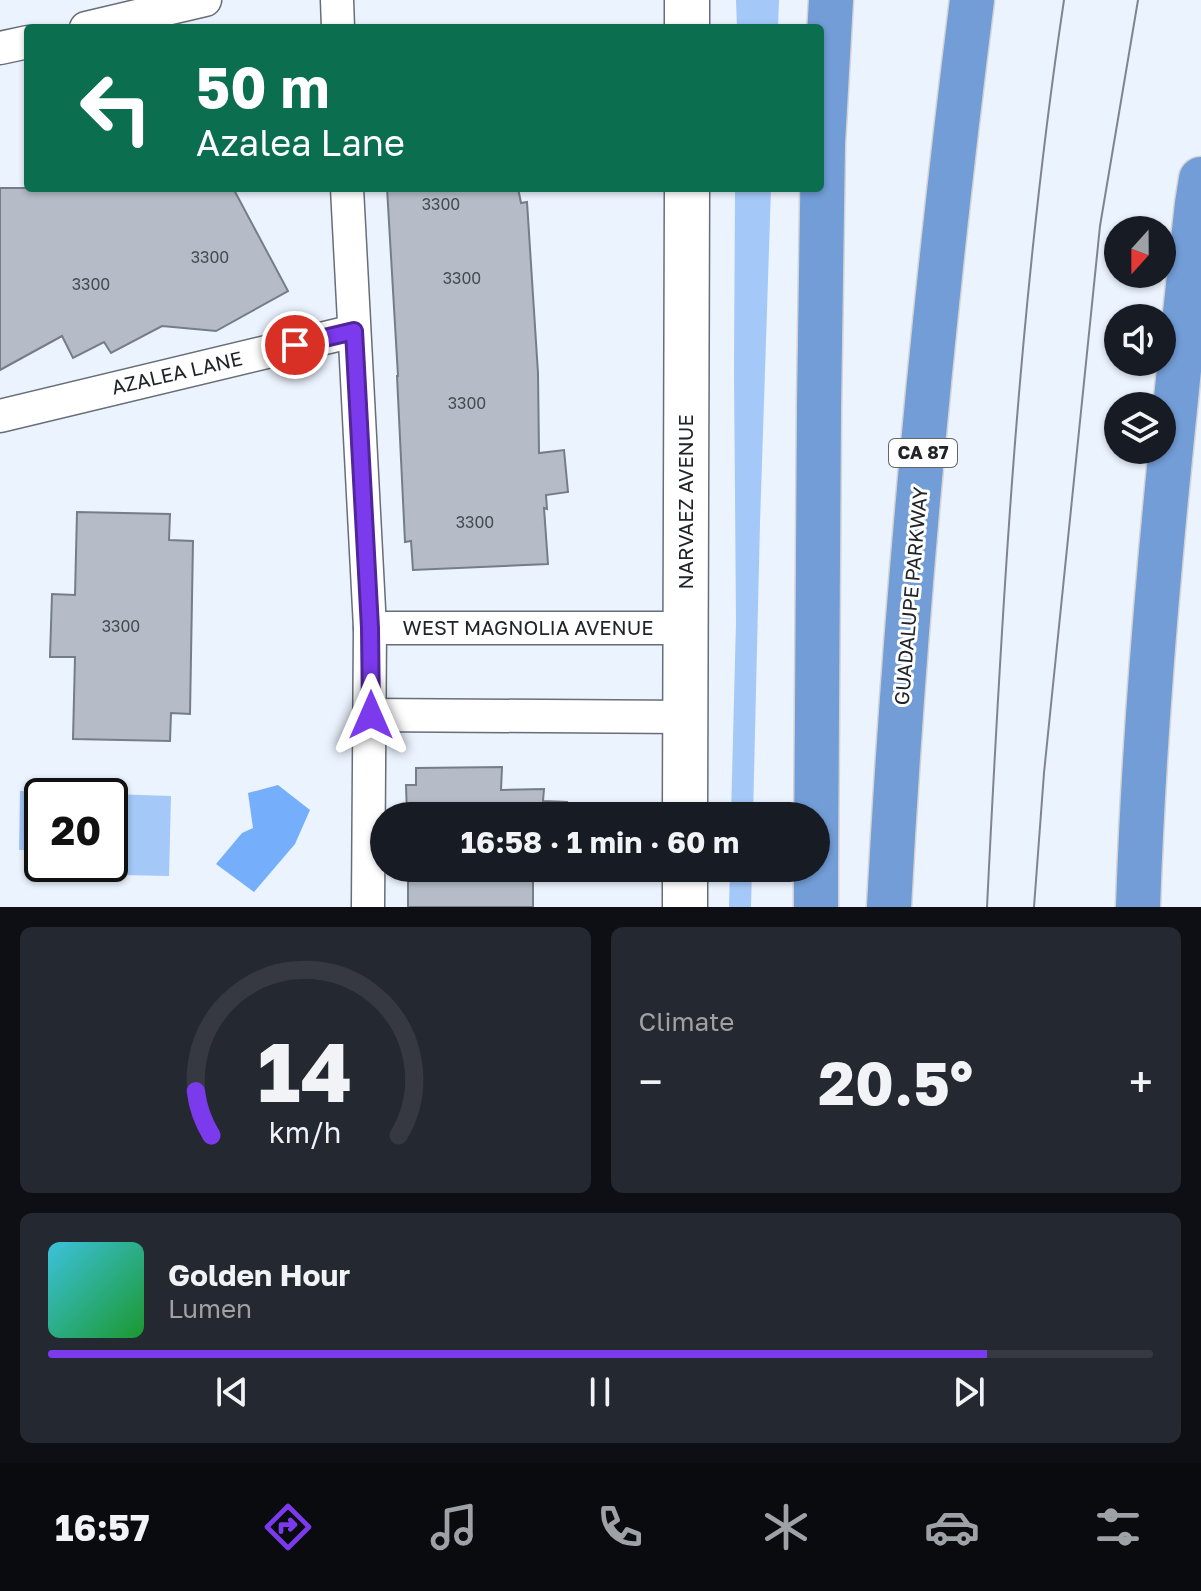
<!DOCTYPE html>
<meta charset="utf-8">
<style>
:root{--surface:#171b24;--page:#242831;--text:#f1f3f6;--muted:#9ea1a6;--line:#363941;--accent:#7c3aed}
body{margin:0;font-family:"Golos Text",sans-serif;background:var(--page);color:var(--text);height:100vh;display:flex;flex-direction:column;font-size:30px;white-space:nowrap}
*{box-sizing:border-box;margin:0}
p{font-size:26px;color:var(--muted)}
.icon{flex:none;width:44px;height:44px;fill:none;stroke:currentColor;stroke-width:2;stroke-linecap:round;stroke-linejoin:round}
.map{position:relative;height:907px;overflow:hidden}
.side{display:flex;flex-direction:column;gap:20px;padding:20px;background:#0d0f14;flex:1}
.side>*{flex:none}
.top-card{position:absolute;left:24px;top:24px;width:800px;height:168px;border-radius:8px;box-shadow:0 2px 6px #0004;background:#0b6e4f;color:#fff;overflow:hidden}
.needle{width:52px;rotate:201deg}
.buttons{position:absolute;left:1104px;top:216px;display:grid;gap:16px}
.buttons a{display:grid;place-items:center;width:72px;height:72px;border-radius:50%;background:var(--surface);box-shadow:0 2px 6px #0004;font-size:40px}
.speed{position:absolute;left:24px;top:778px;display:flex;gap:16px;font-size:40px;font-weight:700;text-align:center}
.speed>*{display:grid;place-content:center;width:104px;height:104px;border-radius:50%;background:var(--surface);box-shadow:0 2px 6px #0004;line-height:1}
.speed .limit{border:4px solid #111;border-radius:12px;background:#fff;color:#111}
.pin{position:absolute;display:grid;place-items:center;width:68px;height:68px;color:#fff;margin:-34px;border:4px solid #fff;border-radius:50%;box-shadow:0 2px 8px #0007}
.me{position:absolute;width:88px;margin:-44px;rotate:0deg;stroke-linejoin:round;filter:drop-shadow(0 0 6px #0008)}
.turn{display:flex;align-items:center;gap:28px;height:168px;padding:0 40px;font-size:36px}
.turn .icon{width:104px;height:104px;stroke-width:2.5}
.turn b{display:block;font-size:56px;line-height:68px}
.big{font-size:60px;font-weight:700;line-height:1.1}
.side .widget{flex:1;display:flex;flex-direction:column;justify-content:center;gap:12px;min-width:0;padding:0 28px;border-radius:12px;background:var(--page)}
.side .dial{align-items:center;gap:0}
.dial svg{height:208px;overflow:visible;fill:none;stroke:var(--line);stroke-width:7;stroke-linecap:round;text-anchor:middle}
.dial text{fill:var(--text);stroke:none}
.song{display:flex;align-items:center;gap:24px}
.cover{width:96px;height:96px;border-radius:12px;background:linear-gradient(135deg,hsl(190 70% 55%),hsl(130 70% 35%))}
.played{height:8px;border-radius:4px;background:linear-gradient(90deg,var(--accent) 85%,var(--line) 85%)}
.keys{display:flex;justify-content:space-around;direction:ltr}
.heat{display:flex;justify-content:space-between;align-items:center;font-size:44px;direction:ltr}
.side .tiles{flex:1;display:grid;gap:20px;grid-template-columns:1fr 1fr}
.widget:last-child{grid-column:span 2}
.trip{position:absolute;left:370px;top:802px;width:460px;height:80px;border-radius:40px;background:var(--surface);box-shadow:0 2px 6px #0004;font-weight:700;line-height:80px;text-align:center}
.menu{display:flex;height:128px;justify-content:space-around;align-items:center;background:#090b0e;color:var(--muted)}
.menu .icon{width:56px;height:56px}
.menu .on{color:var(--accent)}
.menu b{font-size:36px;color:var(--text)}
.map>svg:first-child{display:block}
</style>
<div class="map">
<svg width="1201" height="907" viewBox="0 0 1201 907">
<rect width="100%" height="100%" fill="#ebf3fe"/>
<!-- green -->
<g fill="#a4c8f8" fill-rule="evenodd">
<polygon points="736,0 779,0 778,28 737,28"/>
<polygon points="735,188 771,188 760,523 753,816 731,816 736,622 734,370"/>
<path d="M 20,791 L 171,796 L 169,876 L 27,873 L 28,850 L 19,850 ZM 42,796 L 110,796 L 110,864 L 42,864 Z"/>
<polygon points="730,868 752,868 751,907 729,907"/>
</g>
<!-- water -->
<polygon fill="#75affb" points="278,785 310,810 295,844 254,892 216,864 242,833 253,828 248,793"/>
<!-- building -->
<g fill="#b5bcc7" stroke="#757d86" stroke-width="2">
<polygon points="0,188 233,188 288,291 216,331 162,326 111,353 104,342 73,358 62,336 0,370"/>
<polygon points="387,188 518,188 521,203 527,202 538,373 539,453 564,450 568,492 546,495 547,509 544,508 548,564 413,570 411,541 405,542 397,376 398,376"/>
<polygon points="77,512 170,514 169,540 193,541 190,714 171,713 170,741 73,739 75,657 50,657 52,594 75,595"/>
<polygon points="502,767 501,790 544,789 543,801 567,802 567,816 407,816 406,785 416,785 416,768"/>
<polygon points="408,868 536,868 533,868 533,907 408,907"/>
</g>
<g fill="none" stroke-linecap="round" stroke-linejoin="round">
<!-- lane casing -->
<g stroke="#676e77" stroke-width="35">
<g id="lane">
<polyline points="337,0 338,28"/>
<polyline points="86,28 205,0"/>
<polyline points="0,48 28,42"/>
<polyline points="347,188 370,628 368,907"/>
<polyline points="0,416 354,331"/>
<polyline points="370,628 686,628"/>
<polyline points="371,715 686,717"/>
</g>
</g>
<!-- secondary casing -->
<g stroke="#676e77" stroke-width="47">
<g id="secondary">
<polyline points="687,0 687,28"/>
<polyline points="685,816 687,188"/>
<polyline points="685,907 685,868"/>
</g>
</g>
<!-- highway casing -->
<g stroke="#d3d3d4" stroke-width="47">
<g id="highway">
<polyline points="816,864 819,407 823,143 831,0"/>
<polyline points="816,907 816,868"/>
<path d="M 889,907 C 905,604 934,301 972,0"/>
<path d="M 1138,907 C 1146,672 1171,438 1197,204 L 1201,179"/>
</g>
</g>
<!-- lane -->
<use href="#lane" stroke="#fff" stroke-width="32"/>
<!-- secondary -->
<use href="#secondary" stroke="#fff" stroke-width="44"/>
<!-- highway -->
<use href="#highway" stroke="#729dd7" stroke-width="44"/>
<!-- tram -->
<g stroke="#80858d" stroke-width="2">
<path d="M 987,907 C 1002,604 1019,300 1064,0"/>
<polyline points="1034,907 1044,773 1100,226 1138,0"/>
</g>
</g>
<g fill="none" stroke-linecap="round" stroke-linejoin="round">
<!-- route casing -->
<g stroke="#51269a" stroke-width="20">
<polyline id="route" points="295,345 354,331 370,628 371,715"/>
</g>
<!-- route -->
<use href="#route" stroke="#7c3aed" stroke-width="14"/>
</g>
<g text-anchor="middle" stroke-width="6" stroke-linejoin="round" paint-order="stroke">
<!-- number labels -->
<g font-size="16" fill="#464a50">
<text x="441" y="210">3300</text>
<text x="210" y="263">3300</text>
<text x="462" y="284">3300</text>
<text x="91" y="290">3300</text>
<text x="467" y="409">3300</text>
<text x="475" y="528">3300</text>
<text x="121" y="632">3300</text>
</g>
<!-- shield labels -->
<rect fill="#fff" stroke="#646668" stroke-width="2" x="889" y="439" width="68" height="28" rx="6"/>
<g font-size="18" font-weight="bold" fill="#212428">
<text x="923" y="459">CA 87</text>
</g>
<!-- street labels -->
<g font-size="20" fill="#212428" stroke="#fff">
<text transform="translate(177 373) rotate(-13)" y="7">AZALEA LANE</text>
<text transform="translate(686 502) rotate(-90)" y="7">NARVAEZ AVENUE</text>
<text transform="translate(911 596) rotate(-85)" y="7">GUADALUPE PARKWAY</text>
<text x="528" y="635">WEST MAGNOLIA AVENUE</text>
</g>
</g>
</svg>
<div class="buttons">
<a><svg class="needle" viewBox="-14 -14 28 28"><path d="M0-13l5 13h-10z" fill="#e53935"/><path d="M0 13l5-13h-10z" fill="#9ea1a6"/></svg></a>
<a><svg class="icon" aria-label="sound" viewBox="0 0 24 24"><path d="M4 9h4l5-4v14l-5-4H4zM17 9q2 3 0 6"/></svg></a>
<a><svg class="icon" aria-label="layers" viewBox="0 0 24 24"><path d="M12 4l9 5-9 5-9-5zM3 14l9 5 9-5"/></svg></a>
</div>
<div class="speed"><div class="limit">20</div></div>
<div class="pin" style="left:295px;top:345px;background:#d93025"><svg class="icon" aria-label="arrive" viewBox="0 0 24 24"><path d="M6 21V4h12l-3 4 3 4H6"/></svg></div>
<svg class="me" style="left:371px;top:715px" viewBox="-20 -20 40 40"><path d="M0-17L14 15 0 8-14 15z" fill="#7c3aed" stroke="#fff" stroke-width="4"/></svg>
<div class="trip">16:58 · 1 min · 60 m</div>
<div class="top-card">
<div class="turn"><svg class="icon" aria-label="left" viewBox="0 0 24 24"><path d="M17 20v-9H6M10 6l-5 5 5 5"/></svg><div><b>50 m</b>Azalea Lane</div></div>
</div>
</div>
<section class="side">
<div class="tiles">
<div class="widget dial"><svg viewBox="0 0 100 80">
<path d="M14 69A42 42 0 1 1 86 69"/>
<path d="M14 69A42 42 0 0 1 8 52" stroke="#7c3aed"/>
<text x="50" y="56" font-size="32" font-weight="700">14</text>
<text x="50" y="72" font-size="11">km/h</text>
</svg></div>
<div class="widget"><p>Climate</p>
<div class="heat"><a>−</a><b class="big">20.5°</b><a>+</a></div>
</div>
<div class="widget">
<div class="song"><i class="cover"></i><div><b>Golden Hour</b><p>Lumen</p></div></div>
<div class="played"></div>
<div class="keys"><svg class="icon" aria-label="previous" viewBox="0 0 24 24"><path d="M18 5L8 12l10 7zM5 5v14"/></svg><svg class="icon" aria-label="pause" viewBox="0 0 24 24"><path d="M8 5v14M16 5v14"/></svg><svg class="icon" aria-label="next" viewBox="0 0 24 24"><path d="M6 5l10 7-10 7zM19 5v14"/></svg></div>
</div>
</div>
</section>
<nav class="menu">
<b>16:57</b>
<svg class="icon on" aria-label="directions" viewBox="0 0 24 24"><path d="M12 3l9 9-9 9-9-9zM9 14v-3h6M13 9l2 2-2 2"/></svg>
<svg class="icon" aria-label="music" viewBox="0 0 24 24"><path d="M9 18V5l10-2v13"/><circle cx="6" cy="18" r="3"/><circle cx="16" cy="16" r="3"/></svg>
<svg class="icon" aria-label="phone" viewBox="0 0 24 24"><path d="M5 4h4l2 5-3 2q2 4 5 5l2-3 5 2v4C11 20 4 13 5 4z"/></svg>
<svg class="icon" aria-label="climate" viewBox="0 0 24 24"><path d="M12 3v18M4 7l16 10M4 17L20 7"/></svg>
<svg class="icon" aria-label="car" viewBox="0 0 24 24"><path d="M5 17H2v-5l4-1 3-4h7l3 4 3 1v5h-3M9 17h6M6 11h13"/><circle cx="7" cy="17" r="2"/><circle cx="17" cy="17" r="2"/></svg>
<svg class="icon" aria-label="filters" viewBox="0 0 24 24"><path d="M4 7h16M4 17h16"/><circle cx="9" cy="7" r="2"/><circle cx="15" cy="17" r="2"/></svg>
</nav>
